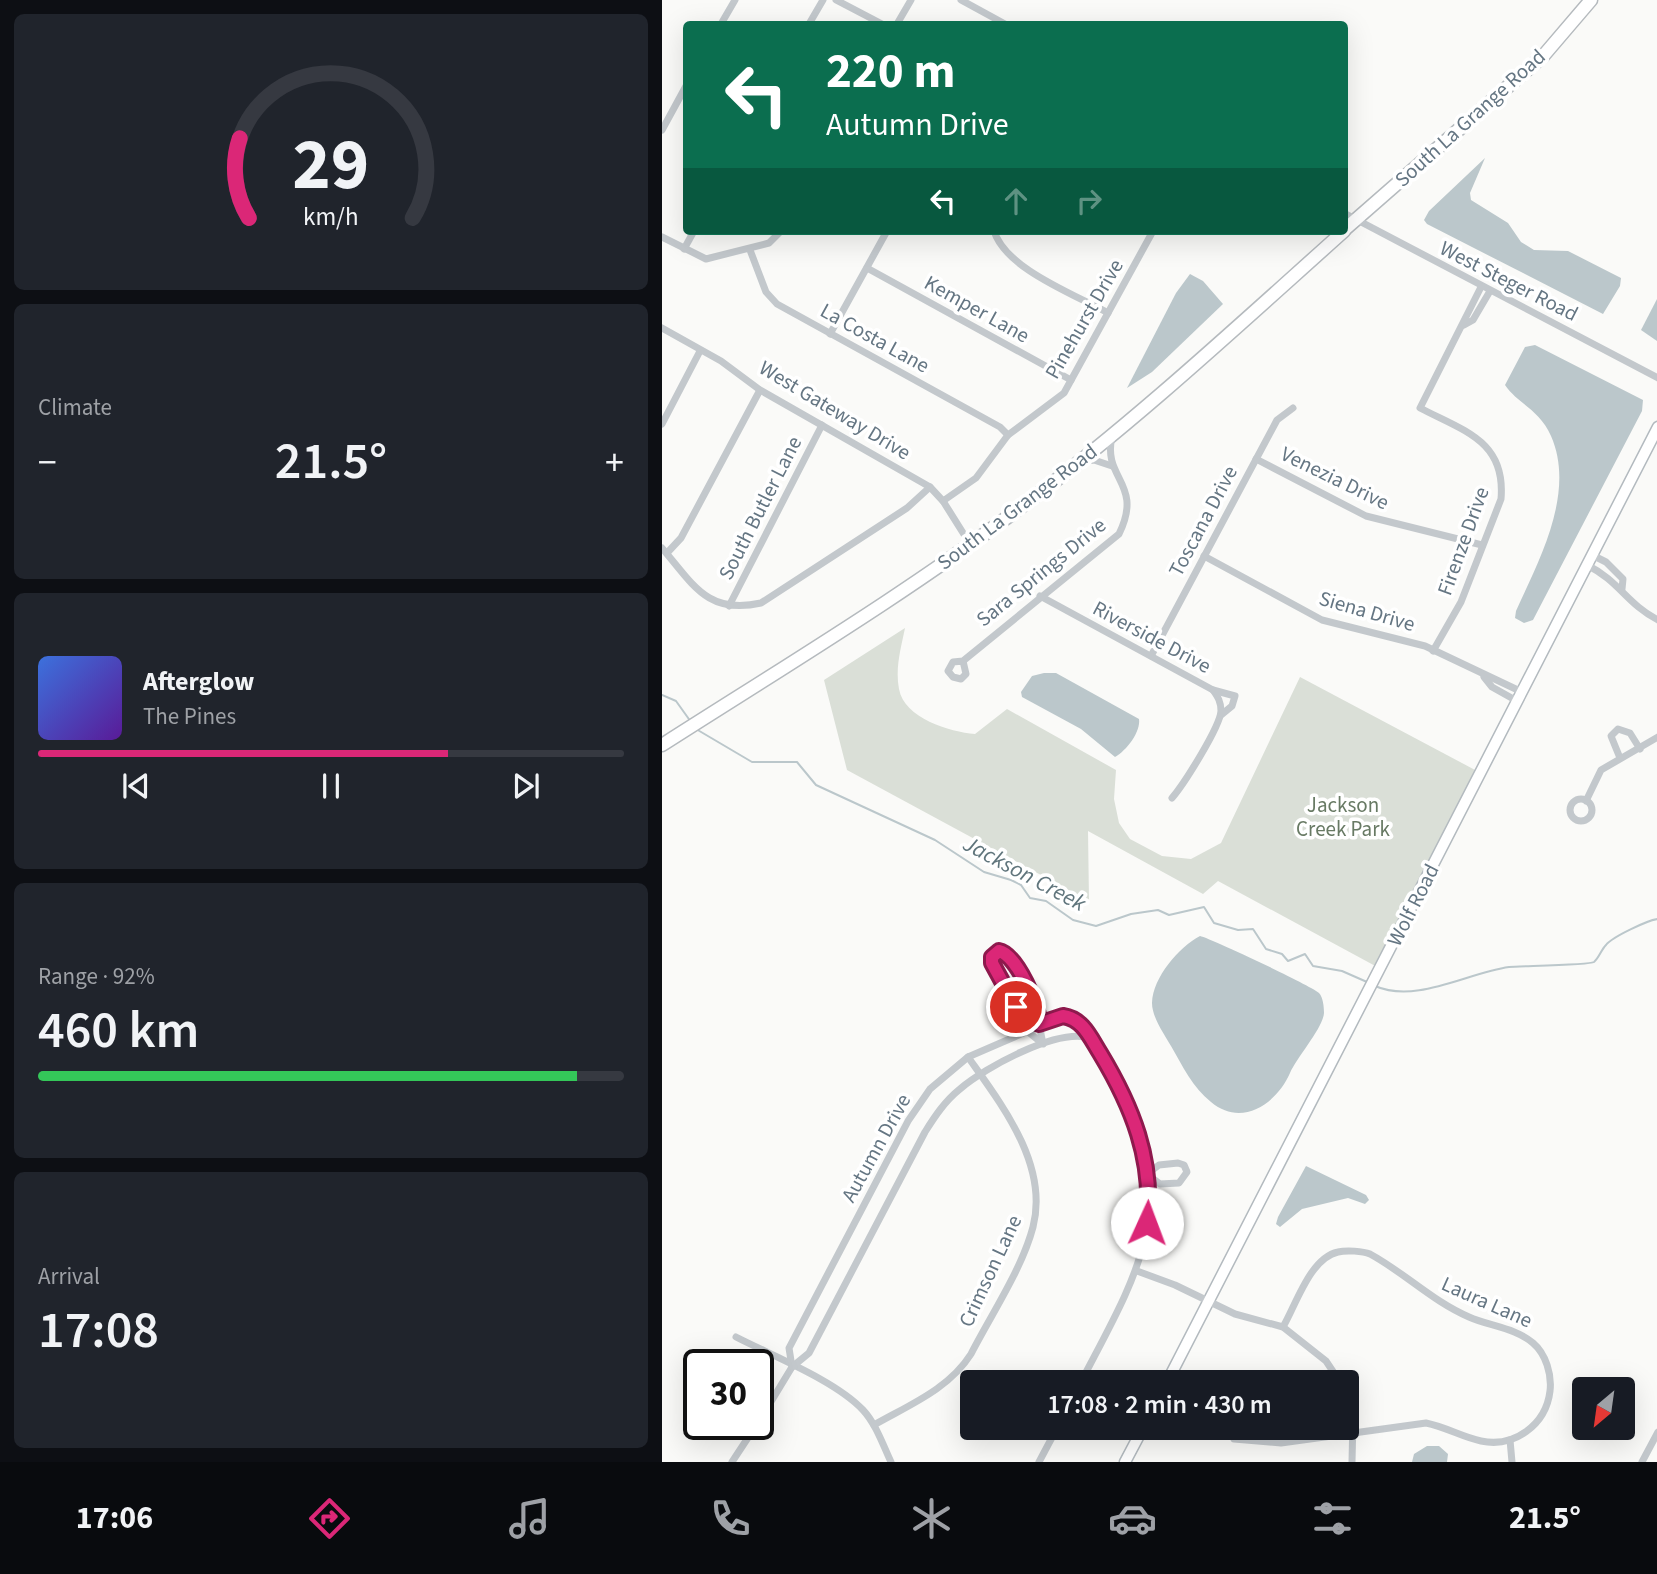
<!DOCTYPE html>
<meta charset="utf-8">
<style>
:root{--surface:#171b24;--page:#20242c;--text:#f1f3f6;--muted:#9ea1a6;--line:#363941;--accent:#db2777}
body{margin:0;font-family:"Source Sans 3",sans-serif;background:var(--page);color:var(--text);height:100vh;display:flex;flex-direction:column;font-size:26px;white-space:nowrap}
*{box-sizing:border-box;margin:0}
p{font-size:23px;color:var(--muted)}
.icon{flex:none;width:38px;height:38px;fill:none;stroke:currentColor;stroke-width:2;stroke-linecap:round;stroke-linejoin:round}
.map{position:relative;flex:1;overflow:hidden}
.side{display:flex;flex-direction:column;gap:14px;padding:14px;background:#0d0f14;width:662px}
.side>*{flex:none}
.top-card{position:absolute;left:21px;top:21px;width:665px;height:214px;border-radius:7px;box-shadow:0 7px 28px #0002;background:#0b6e4f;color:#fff;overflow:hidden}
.needle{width:46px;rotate:209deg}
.buttons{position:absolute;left:910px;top:1377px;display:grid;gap:14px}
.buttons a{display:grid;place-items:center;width:63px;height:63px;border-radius:7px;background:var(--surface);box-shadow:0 7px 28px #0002;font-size:35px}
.speed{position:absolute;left:21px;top:1349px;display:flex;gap:14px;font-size:35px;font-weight:700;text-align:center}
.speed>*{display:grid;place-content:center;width:91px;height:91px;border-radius:50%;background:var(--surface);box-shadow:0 7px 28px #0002;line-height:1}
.speed .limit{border:4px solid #111;border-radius:10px;background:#fff;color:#111}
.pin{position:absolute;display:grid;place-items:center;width:60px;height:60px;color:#fff;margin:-30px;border:4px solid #fff;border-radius:50%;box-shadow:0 2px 7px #0007}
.me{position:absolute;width:77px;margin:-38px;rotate:2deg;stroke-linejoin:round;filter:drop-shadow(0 0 5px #0008)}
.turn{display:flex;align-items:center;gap:24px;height:147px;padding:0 28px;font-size:32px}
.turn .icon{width:91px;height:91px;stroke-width:2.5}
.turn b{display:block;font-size:49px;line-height:60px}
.lanes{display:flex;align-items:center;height:66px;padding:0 28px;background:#0003;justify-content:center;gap:35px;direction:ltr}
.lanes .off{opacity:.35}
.big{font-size:52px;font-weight:600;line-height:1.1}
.side .widget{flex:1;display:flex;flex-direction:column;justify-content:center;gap:10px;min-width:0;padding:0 24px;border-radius:10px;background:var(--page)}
.side .dial{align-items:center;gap:0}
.dial svg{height:182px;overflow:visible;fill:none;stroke:var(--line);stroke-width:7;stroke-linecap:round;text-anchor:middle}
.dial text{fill:var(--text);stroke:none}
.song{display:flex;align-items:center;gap:21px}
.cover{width:84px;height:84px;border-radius:10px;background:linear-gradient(135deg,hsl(220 70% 55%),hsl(270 70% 35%))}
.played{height:7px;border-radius:4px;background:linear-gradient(90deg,var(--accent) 70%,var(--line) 70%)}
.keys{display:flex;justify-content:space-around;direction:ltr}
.heat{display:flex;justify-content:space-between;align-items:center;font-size:38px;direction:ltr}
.charge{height:10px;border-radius:5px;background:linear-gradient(90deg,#34c759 92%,var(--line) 0)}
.trip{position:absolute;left:298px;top:1370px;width:399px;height:70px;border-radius:7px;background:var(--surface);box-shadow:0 7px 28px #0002;font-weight:600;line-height:70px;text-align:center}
.menu{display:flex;height:112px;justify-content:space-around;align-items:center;background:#090b0e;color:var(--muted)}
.menu .icon{width:49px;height:49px}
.menu .on{color:var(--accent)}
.menu b{font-size:32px;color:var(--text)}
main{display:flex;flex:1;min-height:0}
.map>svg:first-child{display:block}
</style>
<main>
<section class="side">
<div class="widget dial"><svg viewBox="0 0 100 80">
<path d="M14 69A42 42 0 1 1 86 69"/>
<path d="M14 69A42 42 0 0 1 10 34" stroke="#db2777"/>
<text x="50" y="56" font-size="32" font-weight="700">29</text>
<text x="50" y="72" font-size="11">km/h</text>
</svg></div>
<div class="widget"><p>Climate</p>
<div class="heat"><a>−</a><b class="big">21.5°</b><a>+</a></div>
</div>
<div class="widget">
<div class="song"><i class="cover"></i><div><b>Afterglow</b><p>The Pines</p></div></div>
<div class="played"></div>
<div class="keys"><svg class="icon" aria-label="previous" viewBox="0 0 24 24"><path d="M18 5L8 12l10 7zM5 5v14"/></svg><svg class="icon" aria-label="pause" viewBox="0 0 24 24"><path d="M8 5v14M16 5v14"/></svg><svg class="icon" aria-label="next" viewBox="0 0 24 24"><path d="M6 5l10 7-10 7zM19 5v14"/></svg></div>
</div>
<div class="widget"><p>Range · 92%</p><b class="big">460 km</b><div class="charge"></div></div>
<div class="widget"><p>Arrival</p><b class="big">17:08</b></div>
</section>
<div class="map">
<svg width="996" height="1462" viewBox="0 0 996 1462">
<rect width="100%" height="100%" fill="#fafaf8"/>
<!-- green -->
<path fill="#dadfd7" d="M 243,628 C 239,648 233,668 237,689 C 242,718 288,732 313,734 L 345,709 L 454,770 L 452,799 L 457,823 L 468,839 L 500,856 L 529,859 L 559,843 L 638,677 L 815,771 L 717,968 L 556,881 L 541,894 L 426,831 L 427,901 L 185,770 L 162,680 Z"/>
<!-- water -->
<g fill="#bbc7cb">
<polygon points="823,158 808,193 809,200 846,223 859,242 872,250 906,251 959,278 958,286 941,314 765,224 762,220 767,211"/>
<polygon points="528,274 541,281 561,304 490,372 465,388 514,293"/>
<polygon points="995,299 995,341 979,330"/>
<path d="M 873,345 L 981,400 L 980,411 L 871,620 L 862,623 L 853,618 L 854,611 C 877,560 914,493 889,436 C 877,409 857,405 843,385 L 863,347 Z"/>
<path d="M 382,673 L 394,673 L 477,719 C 479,732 464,751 453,757 L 419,729 L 360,697 L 359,692 L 370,676 Z"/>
<path d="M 538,936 C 548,938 652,987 657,993 C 661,997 662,1007 662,1013 C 661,1028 635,1057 628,1073 C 615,1103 580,1128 549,1102 C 531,1088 520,1065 509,1046 C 502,1034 490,1017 490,1003 C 491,977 517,947 538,936 Z"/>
<polygon points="644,1166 704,1195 707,1200 703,1204 686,1198 640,1209 618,1227 614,1224 616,1217"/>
<polygon points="765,1446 777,1446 786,1454 785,1462 750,1462 752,1454"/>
</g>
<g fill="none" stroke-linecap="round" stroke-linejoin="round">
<!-- stream -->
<g stroke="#bbc7cb" stroke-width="2">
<polyline points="0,695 14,701 29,722"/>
<polyline points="34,729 90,762 135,762 154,785 273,840 322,872 349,880 359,885 368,898 384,901 411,920 434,926 469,914 496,910 507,915 542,907 552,923 576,930 591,929 604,949 620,954 626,961 643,954 651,966 680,971 705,982"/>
<path d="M 713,986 C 754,1004 805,973 847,967 C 859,966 928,965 932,962 C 937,958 939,950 944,945 C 950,937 986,920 996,919"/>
</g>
<!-- secondary casing -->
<g stroke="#b3babf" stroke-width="13">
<g id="secondary">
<polyline points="505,1382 996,427"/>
<polyline points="463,1462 481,1428"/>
</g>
</g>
<!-- primary casing -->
<g stroke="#b5babe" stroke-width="15">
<g id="primary">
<polyline points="682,230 882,55 929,0"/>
<path d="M 0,745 C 122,667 247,592 363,504 C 475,420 578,324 682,231"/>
</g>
</g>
<!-- street -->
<g stroke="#c3c8cc" stroke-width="7">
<polyline points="174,0 220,24"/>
<polyline points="299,0 343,24"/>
<polyline points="59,24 73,0"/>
<polyline points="147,24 161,0"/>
<polyline points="235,24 249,0"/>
<polyline points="0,130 24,86"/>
<polyline points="682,213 996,378"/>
<path d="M 332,231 C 344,269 412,294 446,313"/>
<polyline points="0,237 44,259 107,243 119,231"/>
<polyline points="22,249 32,231"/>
<polyline points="88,250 104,292 115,304 338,427 346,435"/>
<polyline points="205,268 409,380"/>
<polyline points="802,325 811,320 828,291"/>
<polyline points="0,328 59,361 98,390 268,487 281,501 308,544"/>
<polyline points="168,334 225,231"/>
<polyline points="0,424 38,351"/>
<polyline points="594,459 704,516 820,545"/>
<polyline points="420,462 432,460 450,466"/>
<polyline points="281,501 314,478 346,435 402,393 491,231"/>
<path d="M 0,548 C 31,584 45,615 99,603 L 245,508 L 268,487"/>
<polyline points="5,553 19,538 98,390"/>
<polyline points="930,555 944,562 961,579 960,589"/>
<polyline points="542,556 660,620 763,646 860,692"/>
<path d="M 925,565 C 957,581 965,604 996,620"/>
<path d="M 378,596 L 551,690 C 556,697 559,702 559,711 C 558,727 522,784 510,798"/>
<polyline points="67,606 160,425"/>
<path d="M 771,651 L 799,602 L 839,499 C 844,441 802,431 758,408 L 819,287"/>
<polyline points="489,656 615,420 631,408"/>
<path d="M 301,661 L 304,674 L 299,679 L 291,677 L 286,671 L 291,662 L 301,661 L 457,534 C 482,483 440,479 450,437"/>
<polyline points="822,677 830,687 855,701"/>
<polyline points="551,690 573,696 570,706 559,715"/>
<polyline points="958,758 949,736 956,729 968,733 978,749"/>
<circle cx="919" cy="810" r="11"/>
<polyline points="924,801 939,770 996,737"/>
<path d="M 341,952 C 367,968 376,1018 381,1044 L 364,1030 L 330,963 L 331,955 Z"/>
<polygon points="516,1163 522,1165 525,1172 517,1183 498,1184 485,1174 497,1165"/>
<polyline points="475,1271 513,1285 573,1314 621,1327 664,1361 678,1382"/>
<path d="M 74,1337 C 111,1356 174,1381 201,1410 C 214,1424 221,1445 229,1462"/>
<path d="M 130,1367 L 127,1348 L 246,1121 L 268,1089 L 306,1057 L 401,1016 L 416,1021 L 422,1027 C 437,1053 456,1078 468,1106 C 515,1218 469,1285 419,1382"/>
<polyline points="684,1397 691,1418 690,1462"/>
<path d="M 96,1423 L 130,1367 L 147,1353 L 263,1132 C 273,1116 283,1101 298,1089 C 324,1067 395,1028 428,1038"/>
<path d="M 212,1425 C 247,1405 287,1389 309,1354 C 329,1315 360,1269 371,1227 C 387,1165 340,1105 306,1057"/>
<path d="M 572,1439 L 619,1443 L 764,1423 C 784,1427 800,1437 819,1441 C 852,1448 884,1425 888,1391 C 890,1375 884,1354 871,1343 C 854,1328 827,1326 807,1317 C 770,1301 743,1273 708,1254 C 701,1251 684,1250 676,1252 C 648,1258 634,1305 621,1327"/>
<polyline points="848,1440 850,1462"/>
<polyline points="70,1462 95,1424"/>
<polyline points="377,1462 395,1428"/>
<polyline points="980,1462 996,1432"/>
</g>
<!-- secondary -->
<use href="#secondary" stroke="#fff" stroke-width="10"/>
<!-- primary -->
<use href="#primary" stroke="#fff" stroke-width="12"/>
</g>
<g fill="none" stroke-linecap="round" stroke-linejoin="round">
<!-- route casing -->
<g stroke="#8e194d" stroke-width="18">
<path id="route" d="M 354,1007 L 330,963 L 330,957 L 337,951 C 354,954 378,1007 377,1024 L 401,1016 C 421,1019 428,1037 438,1053 C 470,1106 492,1160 485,1223"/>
</g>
<!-- route -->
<use href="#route" stroke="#db2777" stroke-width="12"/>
</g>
<g text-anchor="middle" stroke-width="7" stroke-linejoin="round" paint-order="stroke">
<!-- street labels -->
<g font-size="21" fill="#657683" stroke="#fff">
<text transform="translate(808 118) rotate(-42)" y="7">South La Grange Road</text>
<text transform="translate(847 281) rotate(27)" y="7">West Steger Road</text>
<text transform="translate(315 309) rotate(29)" y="7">Kemper Lane</text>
<text transform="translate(422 319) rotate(-60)" y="7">Pinehurst Drive</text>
<text transform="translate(213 338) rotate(29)" y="7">La Costa Lane</text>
<text transform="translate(173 410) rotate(31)" y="7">West Gateway Drive</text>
<text transform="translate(673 478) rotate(26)" y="7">Venezia Drive</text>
<text transform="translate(355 507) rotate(-37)" y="7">South La Grange Road</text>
<text transform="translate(98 508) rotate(-63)" y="7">South Butler Lane</text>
<text transform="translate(541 521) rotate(-62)" y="7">Toscana Drive</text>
<text transform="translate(801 541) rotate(-70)" y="7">Firenze Drive</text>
<text transform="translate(379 572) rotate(-39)" y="7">Sara Springs Drive</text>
<text transform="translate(705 611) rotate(16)" y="7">Siena Drive</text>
<text transform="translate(490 637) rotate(28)" y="7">Riverside Drive</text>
<text transform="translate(751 905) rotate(-63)" y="7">Wolf Road</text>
<text transform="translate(214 1148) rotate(-61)" y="7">Autumn Drive</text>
<text transform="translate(328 1271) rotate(-65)" y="7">Crimson Lane</text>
<text transform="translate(825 1302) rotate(24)" y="7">Laura Lane</text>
</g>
<!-- park labels -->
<g font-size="21" fill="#687a64" stroke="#fff">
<text x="681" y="812">Jackson<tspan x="681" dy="24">Creek Park</tspan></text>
</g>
<!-- water labels -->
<g font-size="23" font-style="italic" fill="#60757c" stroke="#fff">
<text transform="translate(363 873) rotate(28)" y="8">Jackson Creek</text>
</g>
</g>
</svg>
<div class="buttons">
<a><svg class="needle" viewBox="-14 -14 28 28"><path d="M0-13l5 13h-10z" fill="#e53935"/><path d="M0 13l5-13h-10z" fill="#9ea1a6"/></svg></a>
</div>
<div class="speed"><div class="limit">30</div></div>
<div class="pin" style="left:354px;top:1007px;background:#d93025"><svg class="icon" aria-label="arrive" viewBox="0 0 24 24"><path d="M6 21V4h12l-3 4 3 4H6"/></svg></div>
<svg class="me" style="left:485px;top:1223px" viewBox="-20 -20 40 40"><circle r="19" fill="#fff"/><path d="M0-13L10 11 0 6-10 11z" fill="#db2777"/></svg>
<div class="trip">17:08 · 2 min · 430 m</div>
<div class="top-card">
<div class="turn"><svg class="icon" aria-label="left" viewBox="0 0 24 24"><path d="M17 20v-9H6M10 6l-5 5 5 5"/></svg><div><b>220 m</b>Autumn Drive</div></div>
<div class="lanes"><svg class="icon" aria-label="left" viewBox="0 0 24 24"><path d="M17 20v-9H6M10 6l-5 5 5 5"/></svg><svg class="icon off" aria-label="ahead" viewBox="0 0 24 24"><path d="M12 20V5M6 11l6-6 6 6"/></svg><svg class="icon off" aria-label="right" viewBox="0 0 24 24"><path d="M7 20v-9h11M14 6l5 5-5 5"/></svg></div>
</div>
</div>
</main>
<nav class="menu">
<b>17:06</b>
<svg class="icon on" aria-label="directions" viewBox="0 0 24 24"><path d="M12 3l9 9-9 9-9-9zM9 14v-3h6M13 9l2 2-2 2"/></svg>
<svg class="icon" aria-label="music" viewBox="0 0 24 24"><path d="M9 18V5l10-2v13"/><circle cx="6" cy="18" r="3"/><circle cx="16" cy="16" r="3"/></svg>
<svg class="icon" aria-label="phone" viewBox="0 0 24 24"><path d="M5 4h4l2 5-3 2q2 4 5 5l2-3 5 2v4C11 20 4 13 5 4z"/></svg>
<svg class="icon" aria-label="climate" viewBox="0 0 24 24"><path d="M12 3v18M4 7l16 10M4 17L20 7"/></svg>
<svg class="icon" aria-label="car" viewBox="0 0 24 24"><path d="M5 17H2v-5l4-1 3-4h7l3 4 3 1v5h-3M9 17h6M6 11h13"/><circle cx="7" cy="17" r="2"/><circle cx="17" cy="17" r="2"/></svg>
<svg class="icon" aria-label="filters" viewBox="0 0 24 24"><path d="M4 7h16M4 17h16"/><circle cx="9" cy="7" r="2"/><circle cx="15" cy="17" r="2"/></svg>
<b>21.5°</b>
</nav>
